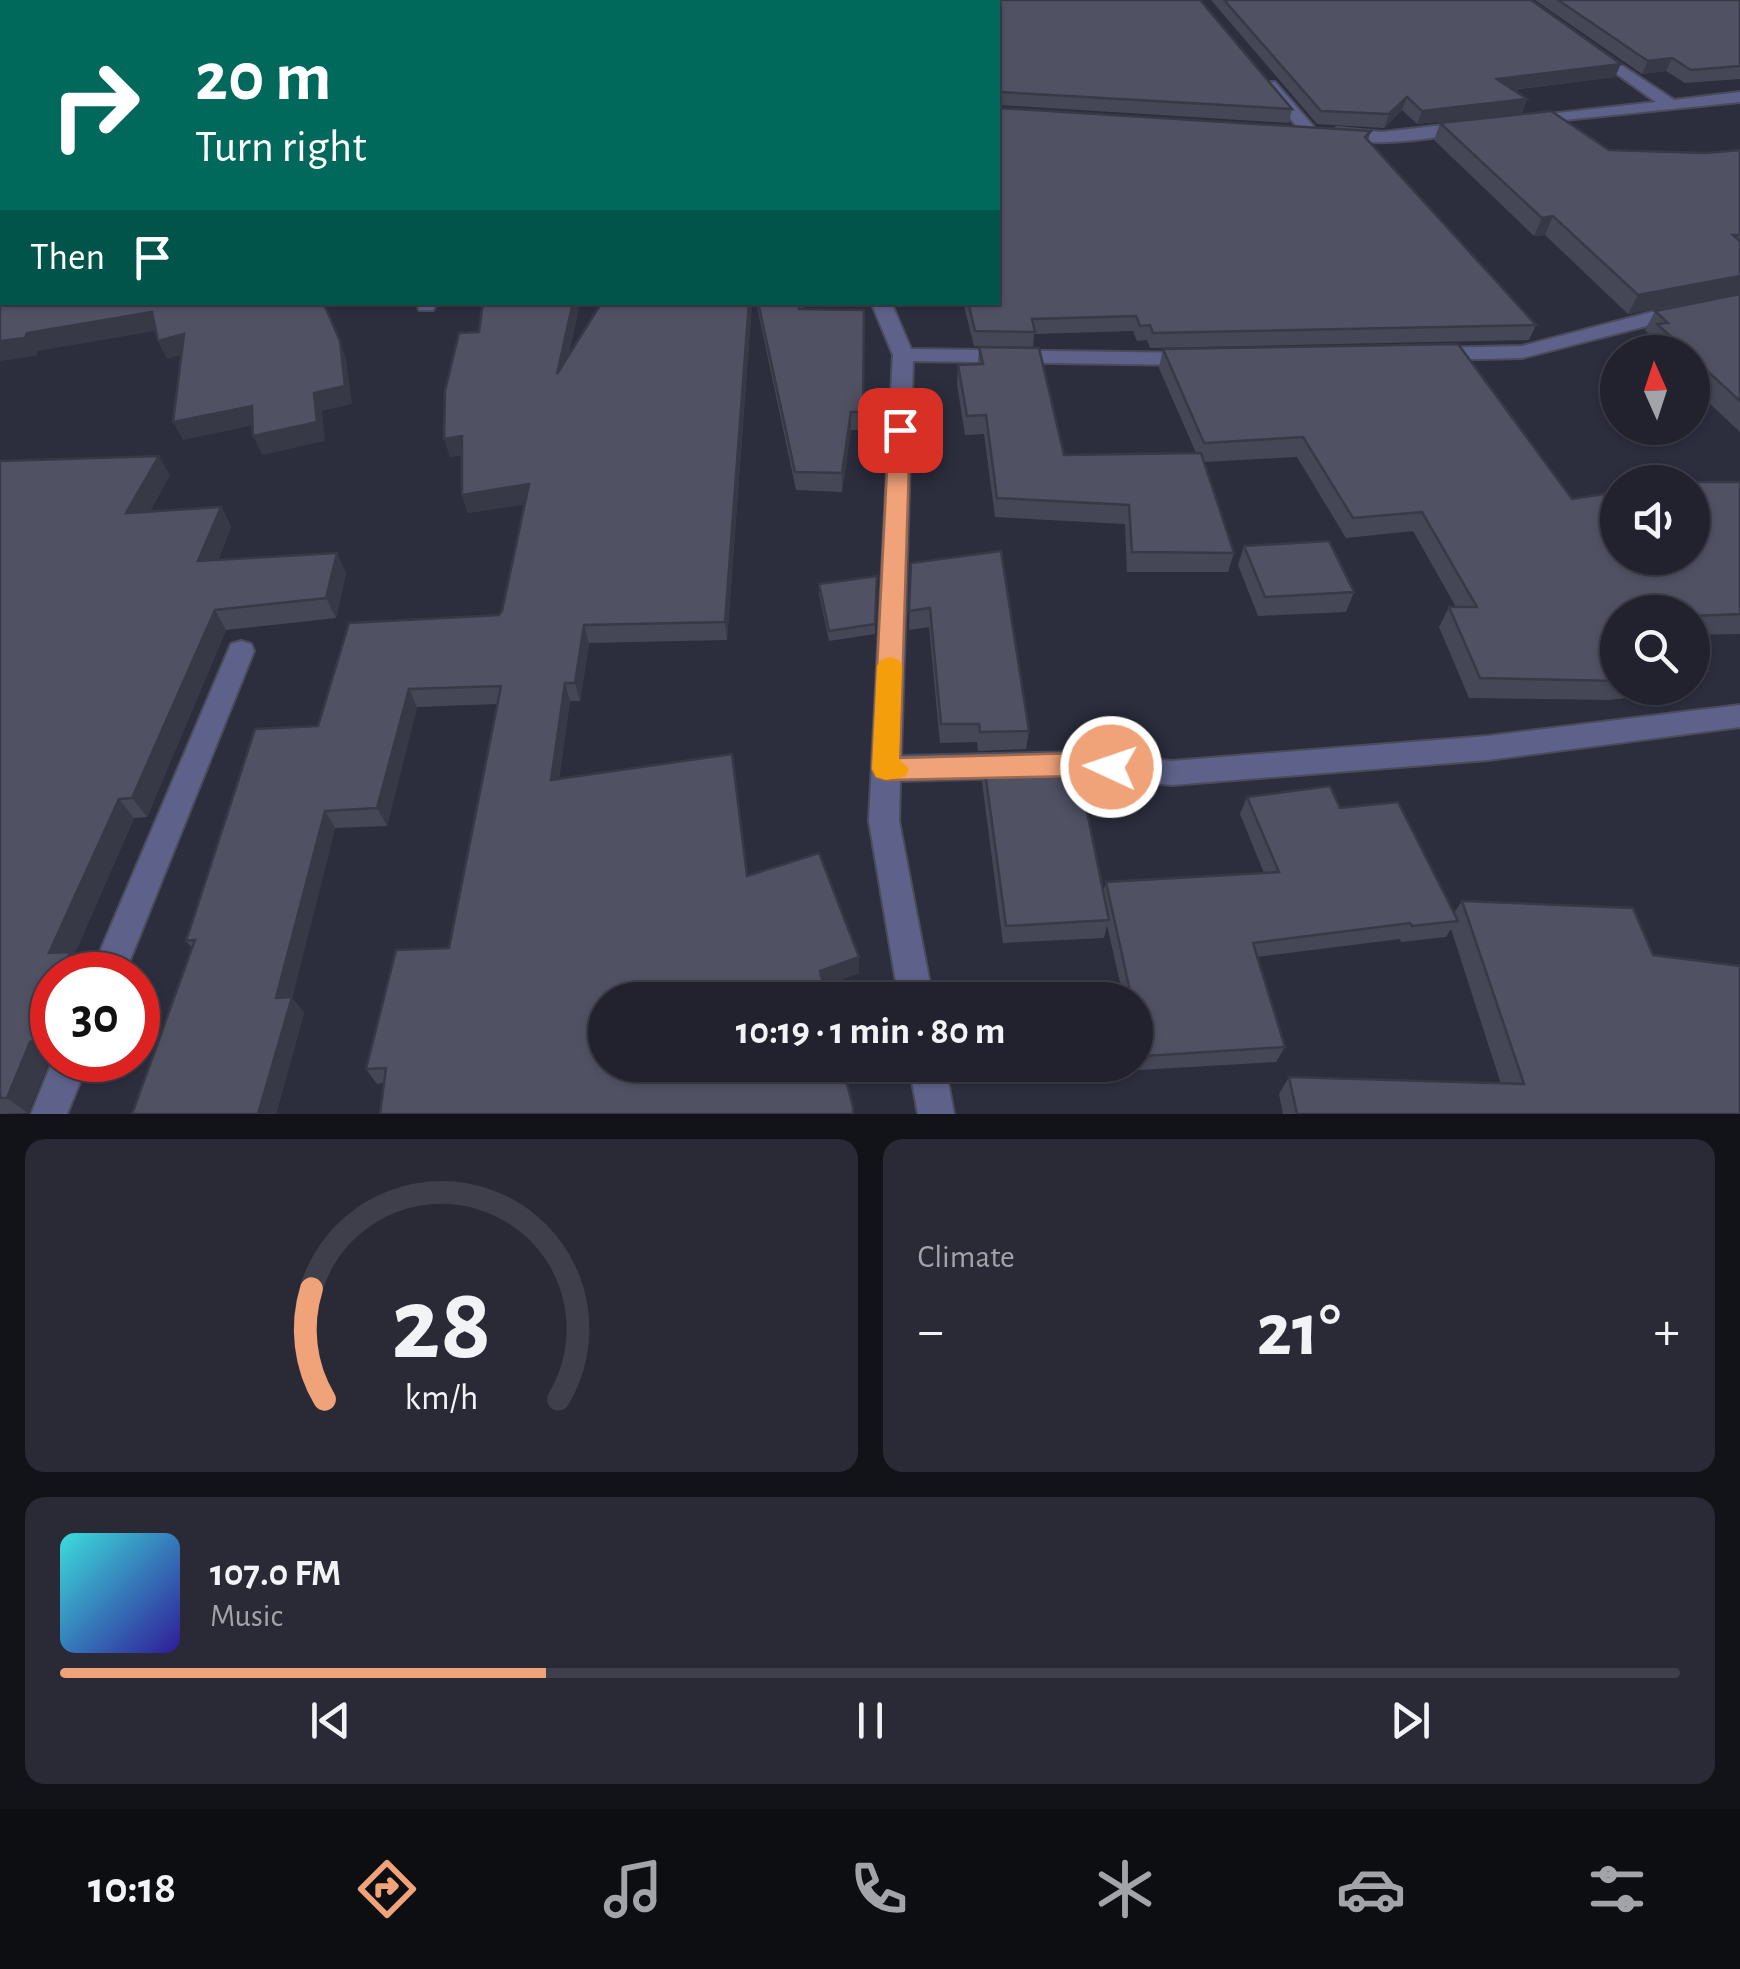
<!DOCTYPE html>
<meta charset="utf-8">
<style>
:root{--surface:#21222e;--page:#292a36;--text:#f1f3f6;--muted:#a2a4aa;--line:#3e3f4a;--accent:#f0a279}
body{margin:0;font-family:"Alegreya Sans",sans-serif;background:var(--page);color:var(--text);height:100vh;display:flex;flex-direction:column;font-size:38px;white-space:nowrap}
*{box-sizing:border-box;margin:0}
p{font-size:32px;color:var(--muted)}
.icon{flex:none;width:55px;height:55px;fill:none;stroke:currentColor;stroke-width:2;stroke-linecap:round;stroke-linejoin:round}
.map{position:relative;height:1114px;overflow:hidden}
.sheet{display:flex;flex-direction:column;gap:25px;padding:25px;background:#121319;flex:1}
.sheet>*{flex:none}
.top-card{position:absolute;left:0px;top:0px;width:1000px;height:305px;box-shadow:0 2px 8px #0004,0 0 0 2px var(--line);background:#00695c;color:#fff;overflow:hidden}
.needle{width:65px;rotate:357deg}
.fabs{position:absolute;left:1600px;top:335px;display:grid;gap:20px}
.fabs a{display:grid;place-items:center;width:110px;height:110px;border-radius:50%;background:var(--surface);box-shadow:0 2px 8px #0004,0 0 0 2px var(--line);font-size:50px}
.speed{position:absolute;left:30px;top:952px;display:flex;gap:20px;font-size:50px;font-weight:700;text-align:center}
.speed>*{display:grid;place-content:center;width:130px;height:130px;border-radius:50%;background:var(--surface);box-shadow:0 2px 8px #0004,0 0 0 2px var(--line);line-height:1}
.speed .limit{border:15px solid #d22;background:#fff;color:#111}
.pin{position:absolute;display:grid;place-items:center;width:85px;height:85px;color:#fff;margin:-42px;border-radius:20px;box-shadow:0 5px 15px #0006}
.me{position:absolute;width:110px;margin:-55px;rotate:273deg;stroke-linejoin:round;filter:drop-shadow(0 0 8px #0008)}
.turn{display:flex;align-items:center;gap:35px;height:210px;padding:0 30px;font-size:45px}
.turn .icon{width:130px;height:130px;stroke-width:2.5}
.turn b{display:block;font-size:70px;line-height:85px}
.then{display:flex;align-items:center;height:95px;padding:0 30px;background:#0003;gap:20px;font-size:38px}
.big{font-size:75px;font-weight:700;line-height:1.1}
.sheet .tile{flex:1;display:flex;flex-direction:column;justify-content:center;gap:15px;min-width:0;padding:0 35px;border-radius:20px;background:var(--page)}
.sheet .dial{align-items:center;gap:0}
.dial svg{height:260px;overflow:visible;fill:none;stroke:var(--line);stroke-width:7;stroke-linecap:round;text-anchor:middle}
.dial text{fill:var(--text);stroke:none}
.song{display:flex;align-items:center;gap:30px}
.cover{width:120px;height:120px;border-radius:15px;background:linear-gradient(135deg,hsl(180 70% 55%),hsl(250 70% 35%))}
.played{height:10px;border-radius:5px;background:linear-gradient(90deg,var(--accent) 30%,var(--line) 30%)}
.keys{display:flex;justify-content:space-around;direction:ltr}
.heat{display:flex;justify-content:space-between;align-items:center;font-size:55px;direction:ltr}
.sheet .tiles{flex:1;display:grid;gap:25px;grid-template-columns:1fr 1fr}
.tile:last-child{grid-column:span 2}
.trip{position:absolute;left:588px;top:982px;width:565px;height:100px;border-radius:50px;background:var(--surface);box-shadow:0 2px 8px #0004,0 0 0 2px var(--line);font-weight:700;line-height:100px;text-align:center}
.dock{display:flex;height:160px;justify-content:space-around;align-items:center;background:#0d0e12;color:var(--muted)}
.dock .icon{width:70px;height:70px}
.dock .selected{color:var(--accent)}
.dock b{font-size:45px;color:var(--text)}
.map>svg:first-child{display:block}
</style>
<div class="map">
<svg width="1740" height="1114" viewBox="0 0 1740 1114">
<rect width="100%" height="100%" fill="#2c2e3e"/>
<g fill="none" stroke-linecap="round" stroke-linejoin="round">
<!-- minor casing -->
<g stroke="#4a4c5b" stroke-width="4">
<g id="minor">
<polygon points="549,0 563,0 563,2 550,2"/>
<polygon points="1591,45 1674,100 1740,92 1740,102 1525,124 1523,121 1531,116 1656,102 1586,52 1586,46"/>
<polygon points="1265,82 1275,82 1315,128 1315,134 1303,134 1265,88"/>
<path d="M 1471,122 L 1477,124 L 1477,130 C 1445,137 1355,152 1329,133 L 1337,128 L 1382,132 Z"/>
<polygon points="1740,295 1740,307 1654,324 1522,358 1432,360 1422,354 1432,348 1522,346 1652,312"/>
<polygon points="417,302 437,302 433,310 419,310"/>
<polygon points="871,302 891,302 911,349 1193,353 1203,359 1193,365 913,361 901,756 1081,752 1172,761 1488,736 1740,705 1740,727 1488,760 1172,785 1081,776 900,781 899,821 933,1000 899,1000 869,821 893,355"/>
<polygon points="241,641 251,644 254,651 124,975 90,975 228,651 231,644"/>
<polygon points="53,1060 89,1060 67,1114 31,1114"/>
<polygon points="909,1065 945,1065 954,1114 918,1114"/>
</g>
</g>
<!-- minor -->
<use href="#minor" fill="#5e628a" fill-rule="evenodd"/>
</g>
<!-- wall -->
<g fill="#454756">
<polygon points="821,0 1200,0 1292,109 1289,123 998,105 998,2 823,2"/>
<polygon points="1211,0 1531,0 1615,77 1513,90 1527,99 1522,113 1417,124 1402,110 1384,128 1317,124"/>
<polygon points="1535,0 1740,0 1740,79 1685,83 1666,71 1642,74"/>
<polygon points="1440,123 1609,150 1706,153 1740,150 1740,293 1628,314 1545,235 1534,236 1434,140"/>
<polygon points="1371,131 1368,141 1536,325 1529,340 1150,348 1147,340 1137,341 1133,331 1034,334 1033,347 974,346 963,302 998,302"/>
<polygon points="1740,294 1740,432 1692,387 1692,352 1656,352 1646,343 1651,336 1645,330 1655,311"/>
<polygon points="483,302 580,302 569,354 602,302 752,302 727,640 589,643 580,701 570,701 559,779 747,876 859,973 824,986 377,1084 366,1069 449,948 498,704 417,707 387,826 335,828 292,998 304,1013 276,1114 132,1114 192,948 186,941 318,726 499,615 502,611 525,504 468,513 462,495 462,455 450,457 479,332"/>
<polygon points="756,302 806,302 804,309 864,310 863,430 851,430 842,492 796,490"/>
<polygon points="979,347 1064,455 1196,453 1159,368 1163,349 1572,499 1740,482 1740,634 1692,635 1692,612 1618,612 1618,688 1692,688 1692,652 1708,671 1693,691 1608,700 1469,698 1439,627 1449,607 1456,607 1413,531 1346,538 1297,457 1204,462 1234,553 1228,572 1127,572 1125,524 995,517 984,434 965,435 957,384 958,365 978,364"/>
<polygon points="0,461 170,475 150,511 221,507 231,527 218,560 346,573 336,618 226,630 147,817 134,818 74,955 88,969 86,975 52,975 50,1059 28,1113 0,1114"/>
<polygon points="1244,546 1354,592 1346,612 1258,616 1238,565"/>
<polygon points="911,563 1029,731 1026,749 978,751 977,742 940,743 929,627 909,630"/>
<polygon points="877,576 875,634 829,641 819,594 819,584"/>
<polygon points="984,764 1035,770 1103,892 1106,882 1264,873 1240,814 1247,797 1340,808 1454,913 1462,901 1653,955 1740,1114 1283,1114 1279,1094 1289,1077 1501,1084 1451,929 1446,937 1401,942 1400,939 1257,957 1285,1047 1276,1062 1139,1070 1135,1053 1135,1000 1124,1000 1107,925 1104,938 1003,943 982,782"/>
</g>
<!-- shaded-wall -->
<g fill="#383946">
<polygon points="1672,58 1666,71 1642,74 1648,61"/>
<polygon points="1621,64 1615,77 1492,92 1497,79"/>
<polygon points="1407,97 1402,110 1384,128 1389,114"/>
<polygon points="1527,99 1522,113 1417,124 1422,111"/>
<polygon points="1553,216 1545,235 1534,236 1542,218"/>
<polygon points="1740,276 1740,293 1628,314 1638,295"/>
<polygon points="573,302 580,302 561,392 557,374"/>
<polygon points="749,302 752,302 727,640 725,622"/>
<polygon points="152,312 161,330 38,351 36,356 0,361 0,341 27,333"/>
<polygon points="184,334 193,352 167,359 158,341"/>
<polygon points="340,341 346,359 352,404 322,411 325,441 262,455 253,436 314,393"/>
<polygon points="252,406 260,424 183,440 173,422"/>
<polygon points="851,412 851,430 842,492 842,473"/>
<polygon points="462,436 468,454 450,457 444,439"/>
<polygon points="159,456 170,475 138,533 126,513"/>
<polygon points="529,484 534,503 468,513 462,495"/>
<polygon points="221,507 231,527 209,581 198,561"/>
<polygon points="337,553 346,573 336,618 326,598"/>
<polygon points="215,610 226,630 147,817 132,798"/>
<polygon points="584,625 589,643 580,701 575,683"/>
<polygon points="565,683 570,701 556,798 551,780"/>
<polygon points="409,689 417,707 387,826 377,808"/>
<polygon points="119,799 134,818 74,955 88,969 86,975 61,975 49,953"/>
<polygon points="325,811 335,828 292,998 304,1013 276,1114 258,1114 276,998"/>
<polygon points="859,957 859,973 821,987 820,971"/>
<polygon points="52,997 52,1057 50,1059 28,1113 7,1098 30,1042"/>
</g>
<!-- building -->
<g fill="#505264" stroke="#383946" stroke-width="2.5">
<polygon points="0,0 514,0 513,2 2,2 2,302 323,302 340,341 345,386 314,393 317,422 253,436 252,406 173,422 184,334 158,341 152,312 27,333 25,338 0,341"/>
<polygon points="605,0 710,0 710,2 604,2"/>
<polygon points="830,0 1200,0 1292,109 999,92 998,93 998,2 832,2"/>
<polygon points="1224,0 1531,0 1621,64 1497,79 1527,99 1422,111 1407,97 1389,114 1321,111"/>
<polygon points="1558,0 1740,0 1740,66 1691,70 1672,58 1648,61"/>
<polygon points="998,108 1371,131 1365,137 1536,325 1153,333 1150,325 1140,326 1136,316 1032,319 1035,332 975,331 968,302 998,302"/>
<polygon points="1551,111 1609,150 1706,153 1740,150 1740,235 1733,235 1740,241 1740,276 1638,295 1553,216 1542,218 1440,123"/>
<polygon points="1740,294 1740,401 1692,357 1692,352 1688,352 1657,324 1668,323 1655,311"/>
<polygon points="483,302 573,302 557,374 602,302 749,302 725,622 584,625 575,683 565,683 551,780 732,754 747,876 819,853 859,957 820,971 827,1000 605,1000 605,1065 842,1065 853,1107 853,1114 380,1114 386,1068 366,1069 396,950 449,948 501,686 409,689 377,808 325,811 276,998 292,997 258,1114 132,1114 195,940 186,941 255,729 318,726 349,623 499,615 502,611 529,484 462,495 462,436 444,439 445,391 459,333 479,332"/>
<polygon points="758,302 800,302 799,309 864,310 863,412 851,412 842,473 795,472"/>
<polygon points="1458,344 1572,499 1618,492 1618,558 1692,558 1692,482 1740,482 1740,614 1692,616 1692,612 1618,612 1618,681 1480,678 1449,607 1477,607 1422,512 1353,518 1303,437 1204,443 1163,349"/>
<polygon points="979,347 1039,348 1064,455 1201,453 1234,553 1132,552 1129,505 997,498 986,415 967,416 958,365 983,364"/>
<polygon points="159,456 126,513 221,507 198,561 337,553 326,598 215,610 132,798 119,799 49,953 70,952 61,975 52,975 52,997 36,1040 30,1042 7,1098 0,1098 0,461"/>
<polygon points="1329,541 1354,592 1265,597 1244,546"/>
<polygon points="1001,551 1029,731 980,732 979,724 941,724 930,608 909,611 911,563"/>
<polygon points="877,576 875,624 829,631 819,584"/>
<polygon points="1692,652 1708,671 1692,673"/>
<polygon points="1034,763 1035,770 1078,768 1109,920 1006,926 984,764"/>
<polygon points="1330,786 1340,808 1398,802 1458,921 1412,926 1410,923 1253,943 1285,1047 1145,1056 1135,1012 1135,1000 1132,1000 1106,882 1279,872 1247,797"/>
<polygon points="1462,901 1633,908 1653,955 1740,966 1740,1114 1297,1114 1289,1077 1524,1084"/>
</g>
<!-- route -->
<polygon fill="#f0a279" stroke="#9c694f" stroke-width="2.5" points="900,424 910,430 900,758 1081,753 1121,759 1125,767 1121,775 1111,778 1081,776 886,780 876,777 872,769 889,430"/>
<!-- slow -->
<polygon fill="#f59e0b" points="890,657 899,660 902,666 899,759 909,769 905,777 886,780 876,777 872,769 877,666 881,660"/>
</svg>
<div class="fabs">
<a><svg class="needle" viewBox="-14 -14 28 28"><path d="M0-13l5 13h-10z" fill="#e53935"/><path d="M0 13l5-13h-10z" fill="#a2a4aa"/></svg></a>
<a><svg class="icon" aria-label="sound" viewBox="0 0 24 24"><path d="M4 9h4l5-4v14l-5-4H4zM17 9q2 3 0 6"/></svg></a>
<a><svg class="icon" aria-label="search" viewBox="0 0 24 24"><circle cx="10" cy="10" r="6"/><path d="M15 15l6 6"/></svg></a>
</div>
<div class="speed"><div class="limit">30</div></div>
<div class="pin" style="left:900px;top:430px;background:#d93025"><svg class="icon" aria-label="arrive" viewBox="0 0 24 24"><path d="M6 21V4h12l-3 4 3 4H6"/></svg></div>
<svg class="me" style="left:1111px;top:767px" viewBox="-20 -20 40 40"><circle r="17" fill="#f0a279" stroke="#fff" stroke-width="3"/><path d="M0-11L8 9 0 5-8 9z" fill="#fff"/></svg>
<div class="trip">10:19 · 1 min · 80 m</div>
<div class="top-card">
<div class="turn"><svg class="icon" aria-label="right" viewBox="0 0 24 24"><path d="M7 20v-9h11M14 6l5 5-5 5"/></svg><div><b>20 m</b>Turn right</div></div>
<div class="then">Then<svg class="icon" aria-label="arrive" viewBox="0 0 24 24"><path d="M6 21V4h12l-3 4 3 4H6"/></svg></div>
</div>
</div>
<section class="sheet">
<div class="tiles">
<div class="tile dial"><svg viewBox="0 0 100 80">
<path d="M14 69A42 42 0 1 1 86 69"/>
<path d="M14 69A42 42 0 0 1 10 35" stroke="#f0a279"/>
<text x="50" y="56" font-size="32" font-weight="700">28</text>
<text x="50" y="72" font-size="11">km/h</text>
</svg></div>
<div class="tile"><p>Climate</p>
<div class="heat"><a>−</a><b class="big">21°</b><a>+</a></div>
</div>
<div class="tile">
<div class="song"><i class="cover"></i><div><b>107.0 FM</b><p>Music</p></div></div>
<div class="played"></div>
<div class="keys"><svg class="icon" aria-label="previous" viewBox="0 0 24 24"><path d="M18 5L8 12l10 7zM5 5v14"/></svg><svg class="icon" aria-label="pause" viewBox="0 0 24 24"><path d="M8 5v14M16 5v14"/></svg><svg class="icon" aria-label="next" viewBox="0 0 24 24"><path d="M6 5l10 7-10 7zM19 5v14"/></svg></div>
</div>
</div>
</section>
<nav class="dock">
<b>10:18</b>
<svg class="icon selected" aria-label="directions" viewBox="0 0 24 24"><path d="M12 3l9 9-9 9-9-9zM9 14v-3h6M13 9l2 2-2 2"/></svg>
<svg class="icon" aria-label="music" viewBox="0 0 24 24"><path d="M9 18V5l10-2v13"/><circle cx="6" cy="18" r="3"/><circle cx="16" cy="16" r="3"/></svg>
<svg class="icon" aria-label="phone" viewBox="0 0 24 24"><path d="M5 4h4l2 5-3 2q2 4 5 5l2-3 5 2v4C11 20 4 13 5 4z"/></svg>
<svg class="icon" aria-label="climate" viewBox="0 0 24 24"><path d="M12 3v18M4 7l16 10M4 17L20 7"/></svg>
<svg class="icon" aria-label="car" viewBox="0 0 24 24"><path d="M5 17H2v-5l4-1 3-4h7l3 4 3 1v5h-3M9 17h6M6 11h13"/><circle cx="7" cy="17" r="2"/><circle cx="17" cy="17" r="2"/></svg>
<svg class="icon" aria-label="filters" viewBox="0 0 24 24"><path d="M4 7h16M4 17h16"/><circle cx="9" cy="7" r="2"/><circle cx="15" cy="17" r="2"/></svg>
</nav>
